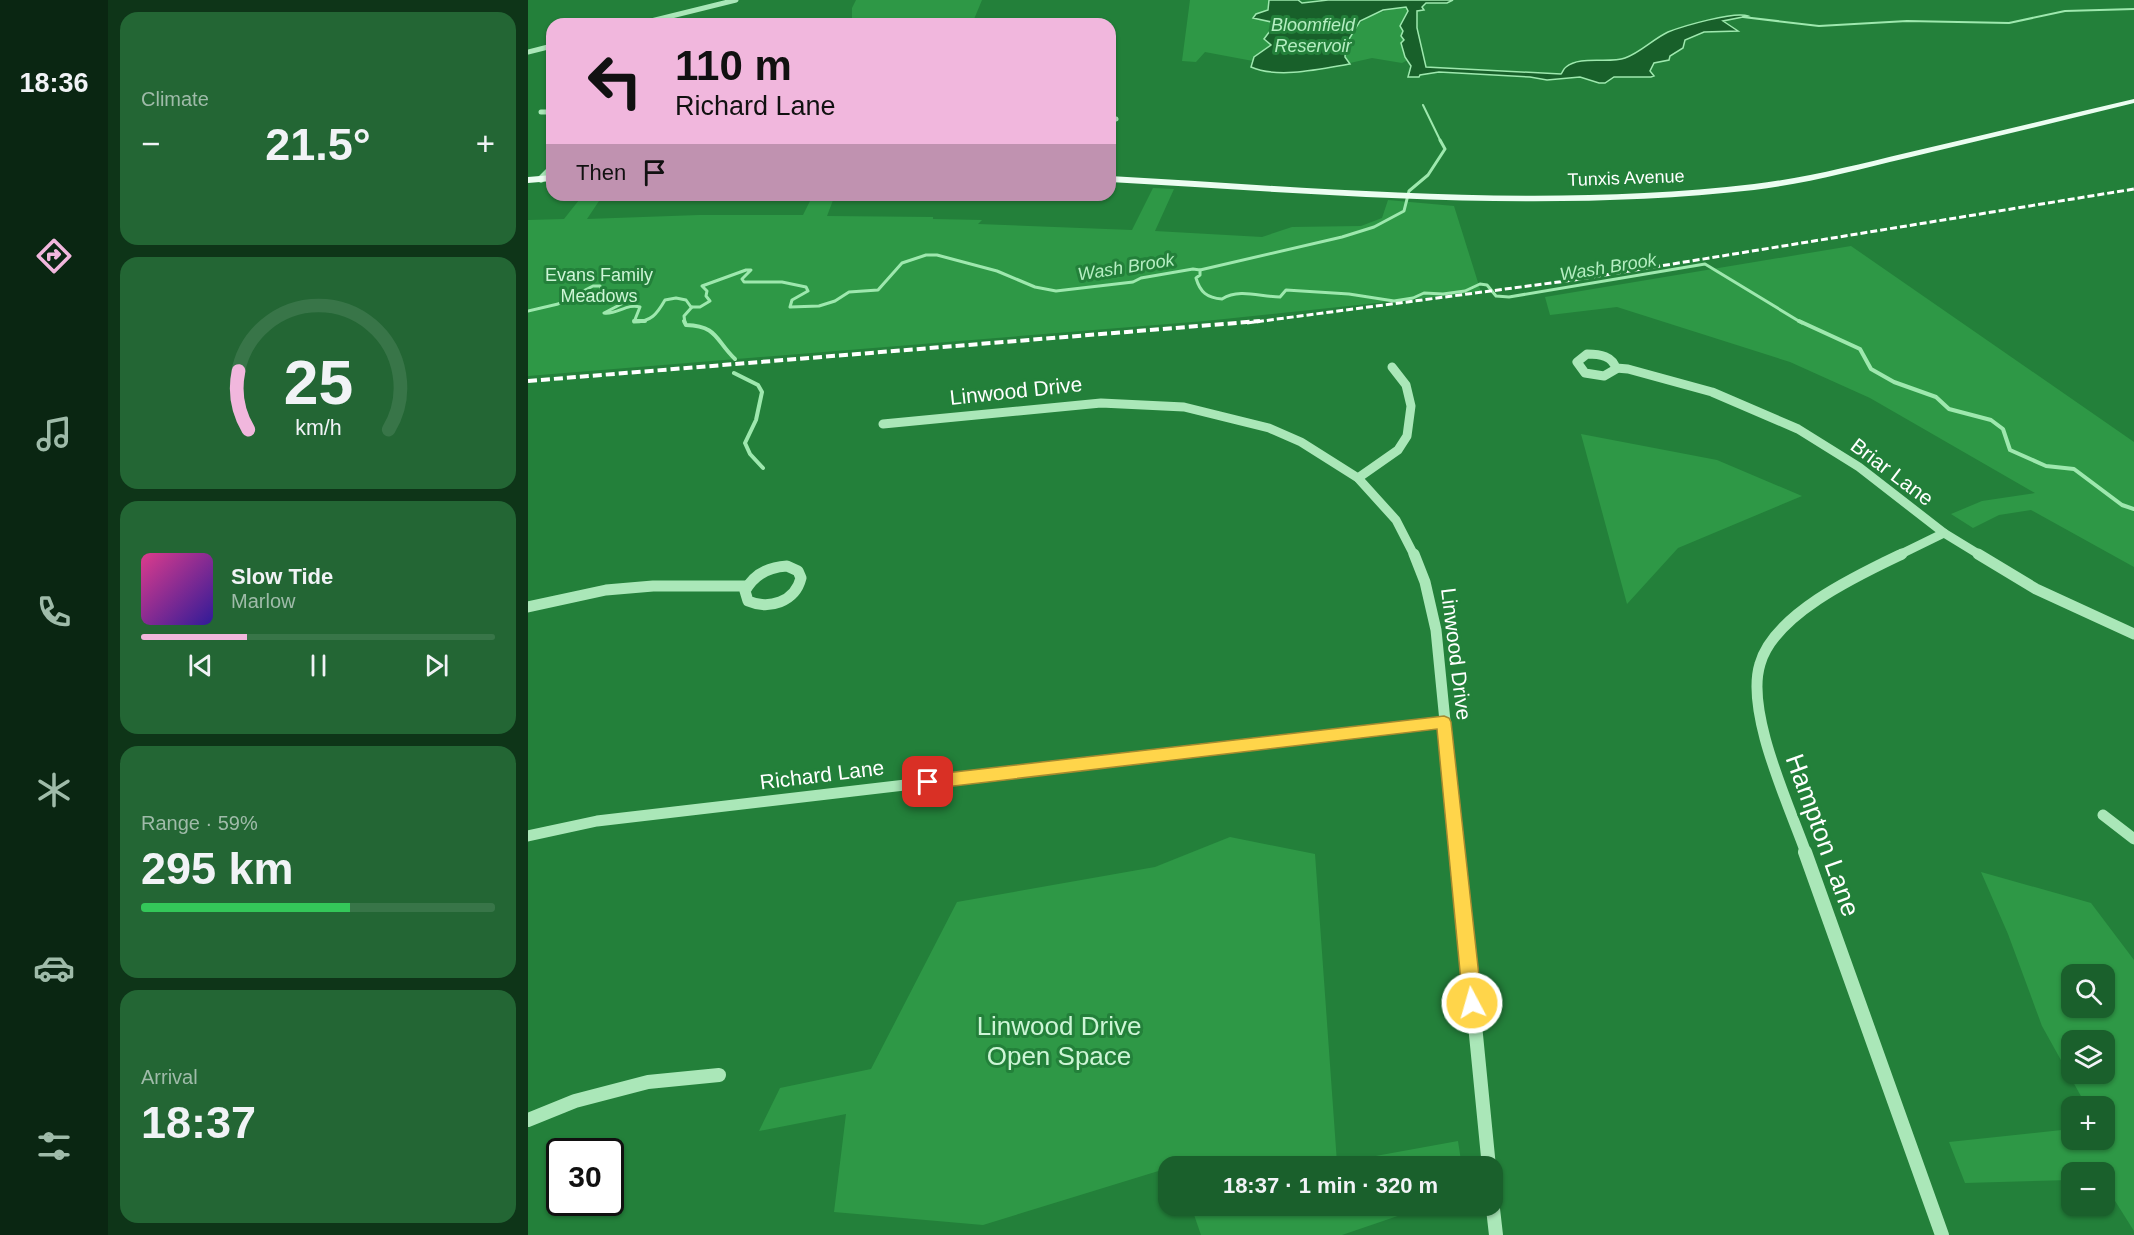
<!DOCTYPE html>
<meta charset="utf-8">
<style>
:root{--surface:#1a602c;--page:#236634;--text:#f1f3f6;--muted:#9fbba9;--line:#387548;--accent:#f1b7dd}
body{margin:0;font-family:Arial,sans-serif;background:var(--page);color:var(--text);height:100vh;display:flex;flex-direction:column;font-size:22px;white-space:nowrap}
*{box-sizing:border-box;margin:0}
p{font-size:20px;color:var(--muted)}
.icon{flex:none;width:33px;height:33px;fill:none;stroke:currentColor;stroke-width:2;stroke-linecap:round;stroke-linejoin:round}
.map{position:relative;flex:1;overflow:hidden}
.details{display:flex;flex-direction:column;gap:12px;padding:12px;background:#0e3518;width:420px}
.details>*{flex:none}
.banner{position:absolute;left:18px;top:18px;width:570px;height:183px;border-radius:18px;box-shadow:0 2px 4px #0004;background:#f1b7dd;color:#111;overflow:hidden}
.buttons{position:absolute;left:1533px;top:964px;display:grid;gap:12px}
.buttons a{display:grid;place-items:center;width:54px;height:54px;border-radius:12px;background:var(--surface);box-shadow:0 2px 4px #0004;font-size:30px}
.speed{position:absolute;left:18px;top:1138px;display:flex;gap:12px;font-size:30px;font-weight:700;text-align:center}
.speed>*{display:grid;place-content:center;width:78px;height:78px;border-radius:50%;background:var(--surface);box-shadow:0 2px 4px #0004;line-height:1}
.speed .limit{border:3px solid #111;border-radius:9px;background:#fff;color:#111}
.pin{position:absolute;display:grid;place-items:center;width:51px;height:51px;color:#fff;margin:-26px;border-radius:12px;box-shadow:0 3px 9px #0006}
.me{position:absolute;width:66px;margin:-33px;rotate:354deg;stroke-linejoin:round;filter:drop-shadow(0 0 4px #0008)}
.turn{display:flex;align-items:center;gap:21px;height:126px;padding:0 30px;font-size:27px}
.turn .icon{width:78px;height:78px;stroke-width:2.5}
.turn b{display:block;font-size:42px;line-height:51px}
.then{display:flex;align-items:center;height:57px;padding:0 30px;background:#0003;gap:12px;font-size:22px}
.big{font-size:45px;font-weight:700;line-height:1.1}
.details .widget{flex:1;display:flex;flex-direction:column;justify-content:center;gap:9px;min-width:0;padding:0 21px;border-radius:18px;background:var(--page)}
.details .dial{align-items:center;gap:0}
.dial svg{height:156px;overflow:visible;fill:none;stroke:var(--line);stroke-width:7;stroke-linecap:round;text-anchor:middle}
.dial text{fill:var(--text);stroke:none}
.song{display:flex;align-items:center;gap:18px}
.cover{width:72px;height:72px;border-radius:9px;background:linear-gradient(135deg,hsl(330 70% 55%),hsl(250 70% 35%))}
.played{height:6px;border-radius:3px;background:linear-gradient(90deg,var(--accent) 30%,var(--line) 30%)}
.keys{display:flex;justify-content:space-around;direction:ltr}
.heat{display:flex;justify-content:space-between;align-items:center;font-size:33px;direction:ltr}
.charge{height:9px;border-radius:4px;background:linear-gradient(90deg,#34c759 59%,var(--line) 0)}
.trip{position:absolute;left:630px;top:1156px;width:345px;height:60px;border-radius:18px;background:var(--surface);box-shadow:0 2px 4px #0004;font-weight:700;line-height:60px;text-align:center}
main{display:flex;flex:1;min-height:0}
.menu{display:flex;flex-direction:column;width:108px;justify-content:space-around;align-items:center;background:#0a2612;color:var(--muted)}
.menu .icon{width:42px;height:42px}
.menu .selected{color:var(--accent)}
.menu b{font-size:27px;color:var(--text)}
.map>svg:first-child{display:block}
</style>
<main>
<nav class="menu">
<b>18:36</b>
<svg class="icon selected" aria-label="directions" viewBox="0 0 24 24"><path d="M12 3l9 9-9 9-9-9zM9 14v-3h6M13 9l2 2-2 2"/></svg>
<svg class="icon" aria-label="music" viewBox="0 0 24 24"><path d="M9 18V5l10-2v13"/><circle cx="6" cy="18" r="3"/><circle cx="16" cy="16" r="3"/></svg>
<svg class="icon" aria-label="phone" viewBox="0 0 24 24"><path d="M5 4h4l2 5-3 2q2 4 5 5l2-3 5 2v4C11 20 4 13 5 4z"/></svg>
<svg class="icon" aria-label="climate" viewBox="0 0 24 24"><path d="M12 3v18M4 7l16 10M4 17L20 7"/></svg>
<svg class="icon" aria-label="car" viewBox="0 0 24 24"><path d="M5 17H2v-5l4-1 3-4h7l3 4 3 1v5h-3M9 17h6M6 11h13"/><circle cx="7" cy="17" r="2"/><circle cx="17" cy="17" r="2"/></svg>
<svg class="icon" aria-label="filters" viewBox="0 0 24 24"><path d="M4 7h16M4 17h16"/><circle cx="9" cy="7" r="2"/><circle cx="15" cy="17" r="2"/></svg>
</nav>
<section class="details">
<div class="widget"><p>Climate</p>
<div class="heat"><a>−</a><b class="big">21.5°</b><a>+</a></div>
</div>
<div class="widget dial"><svg viewBox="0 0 100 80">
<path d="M14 69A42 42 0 1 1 86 69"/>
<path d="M14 69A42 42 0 0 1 9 39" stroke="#f1b7dd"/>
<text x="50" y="56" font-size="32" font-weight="700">25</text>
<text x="50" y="72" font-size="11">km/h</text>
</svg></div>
<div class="widget">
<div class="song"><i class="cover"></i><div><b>Slow Tide</b><p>Marlow</p></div></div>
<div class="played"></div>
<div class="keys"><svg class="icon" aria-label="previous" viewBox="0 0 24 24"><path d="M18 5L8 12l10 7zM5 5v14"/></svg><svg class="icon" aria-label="pause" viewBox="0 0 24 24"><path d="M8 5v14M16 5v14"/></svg><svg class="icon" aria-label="next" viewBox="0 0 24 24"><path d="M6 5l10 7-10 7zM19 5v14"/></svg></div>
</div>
<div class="widget"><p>Range · 59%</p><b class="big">295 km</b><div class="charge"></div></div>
<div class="widget"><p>Arrival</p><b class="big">18:37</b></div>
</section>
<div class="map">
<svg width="1606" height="1235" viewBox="0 0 1606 1235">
<rect width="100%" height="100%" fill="#23803a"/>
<!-- green -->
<g fill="#2e9846" fill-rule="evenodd">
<polygon points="328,0 454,0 444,24 340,24 324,18 324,8"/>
<polygon points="662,0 741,0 740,11 726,18 748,23 741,42 744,45 729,54 725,61 677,52 668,62 654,61"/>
<path d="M 878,7 L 880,11 L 873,23 L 877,57 L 880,60 L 874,63 L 844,58 L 822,63 L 817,57 C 816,22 849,10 878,7 Z"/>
<polygon points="625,188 646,189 627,231 734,237 764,227 833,226 854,218 860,200 926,206 953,292 677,321 0,376 0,220 36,219 55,195 75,195 59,219 171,215 275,215 285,195 307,195 299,216 405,217 405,219 454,220 450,224 604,230"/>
<polygon points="1323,246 1606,442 1606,567 1503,510 1471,515 1445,528 1423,514 1454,501 1507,493 1342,398 1262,362 1089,307 1022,315 1017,297"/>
<polygon points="1053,434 1189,460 1274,496 1150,548 1099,604"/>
<polygon points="702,837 787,854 809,1163 930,1141 934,1167 651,1167 650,1165 455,1225 306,1212 318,1114 231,1131 252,1088 343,1069 429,902 627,867"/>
<path d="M 1453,872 L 1563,903 L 1606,960 L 1606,1231 L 1577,1185 L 1576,1173 L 1544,1173 L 1543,1180 L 1437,1183 L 1421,1142 L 1543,1129 L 1544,1140 L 1576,1140 L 1576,1107 L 1559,1107 L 1514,1026 L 1480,934 ZM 1544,975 L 1576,975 L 1576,1008 L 1544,1008 ZM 1544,1041 L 1576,1041 L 1576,1074 L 1544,1074 Z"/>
<polygon points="663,1206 899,1206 814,1235 673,1235"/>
</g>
<!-- water -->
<path fill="#18602a" stroke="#9ee8ae" stroke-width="1.5" d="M 741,0 L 770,0 L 774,3 L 800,0 L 925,0 L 919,3 L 898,3 L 894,7 L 896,10 L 889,11 L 889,28 L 898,67 L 1033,74 C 1035,72 1035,69 1038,67 C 1052,55 1081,64 1097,58 C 1112,53 1125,39 1140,32 C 1155,26 1207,11 1220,16 L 1195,21 L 1210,31 L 1176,32 L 1157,40 L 1155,48 L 1142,56 L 1141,60 L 1126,63 L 1122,71 L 1126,76 L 1123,77 L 1086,77 L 1077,83 L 1071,83 L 1052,77 L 1019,80 L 1002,77 L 911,72 L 892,75 L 891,77 L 880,77 L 883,66 L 877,57 L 873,43 L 876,40 L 873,36 L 875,31 L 872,26 L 880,11 L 878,7 L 855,10 L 832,21 L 818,44 L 817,57 L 822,64 C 793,69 750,79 723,67 L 726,57 L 743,45 L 736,39 L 748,23 L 725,18 L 728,14 L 740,10 Z"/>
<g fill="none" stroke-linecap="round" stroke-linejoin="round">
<!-- stream-far2 -->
<g stroke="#9ee8ae" stroke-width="2">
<polyline points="1215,17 1291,26 1379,21 1481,23 1537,11 1606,9"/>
<polyline points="895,105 913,142"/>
</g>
<!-- stream-far1 -->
<g stroke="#9ee8ae" stroke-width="3">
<polyline points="672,270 814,237 846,227 876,211 881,191 900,175 917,149 912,140"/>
<path d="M 0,311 L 30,304 L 65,286 L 72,286 L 74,289 L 68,294 L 69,299 L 98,296 L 101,300 L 76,313 C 89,315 99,303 112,307 L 106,322 C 123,322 129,314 137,300 L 148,298 L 158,300 L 163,307 L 172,307 L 182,301 L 178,296 L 179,291 L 174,286 L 218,270 L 223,270 L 214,279 L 216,282 L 254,282 L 278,287 L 280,291 L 264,300 L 262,307 L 291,306 L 307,301 L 321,292 L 350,290 L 374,263 L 398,255 L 409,255 L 469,271 L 507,287 L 528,291 L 605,282 L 613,278 L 665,269 L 672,270 L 672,275 L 668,278 C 672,292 679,298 694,299 C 712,288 732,297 752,297 L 758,290 L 821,294 L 866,301 L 885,298 L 896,293 L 915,294 L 937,291 L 952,284 L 959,285 L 968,296 L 981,297 L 1177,264 L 1274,323"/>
<polyline points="157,323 156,316 164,307"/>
</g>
<!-- stream -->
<g stroke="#9ee8ae" stroke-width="4">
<polyline points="106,321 117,321"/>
<path d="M 156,321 L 158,325 C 190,326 187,340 207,359"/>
<polyline points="1271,321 1332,349 1343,369 1366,382 1408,397 1421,409 1463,420 1475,429 1482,450 1518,466 1546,469 1594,505 1606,509"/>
<polyline points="206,373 230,385 234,392 228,420 217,443 222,454 235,468"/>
</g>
<!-- minor-far4 -->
<g stroke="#aae7b8" stroke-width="5">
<polyline points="111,24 208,0"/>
<polyline points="0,52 24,46"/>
<polyline points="13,112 24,112"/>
<polyline points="582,120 588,119"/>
</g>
<!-- minor-far3 -->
<polyline stroke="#aae7b8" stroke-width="7" points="13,179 24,168"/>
<!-- minor-far2 -->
<g stroke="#aae7b8" stroke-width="9">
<path d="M 1059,354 C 1072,354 1085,356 1088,369 L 1076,376 L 1057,373 L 1049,362 Z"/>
<polyline points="1088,368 1100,369 1184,392 1270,429 1331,467 1416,533 1452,555"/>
<polyline points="355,424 573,403 656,407 741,428 773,442 830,478 868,520 886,555"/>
<polyline points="830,478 870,450 879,436 883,406 878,385 864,367"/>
<polyline points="1371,555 1416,533"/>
</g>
<!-- minor-far1 -->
<g stroke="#aae7b8" stroke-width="11">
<polyline points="886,554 897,582 908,630 930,853"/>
<polyline points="1450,554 1508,589 1606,634"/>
<path d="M 259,566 L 270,571 L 273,578 C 267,602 241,610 220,601 L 217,591 C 226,574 240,567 259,566 Z"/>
<polyline points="0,607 78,590 125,586 219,586"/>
<polyline points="1575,815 1606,839"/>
<polyline points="0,836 69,821 916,722"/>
<path d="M 1278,853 C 1261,805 1217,712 1232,664 C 1246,614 1330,575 1374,554"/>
</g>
<!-- minor -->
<g stroke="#aae7b8" stroke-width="14">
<polyline points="930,852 961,1167"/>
<polyline points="1277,852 1414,1235"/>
<polyline points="0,1120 47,1101 120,1082 191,1075"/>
<polyline points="964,1200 968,1235"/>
</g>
<!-- major -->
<g fill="#ebfdf1" fill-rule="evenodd">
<path d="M 1606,99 L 1606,103 C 1530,122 1454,140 1379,158 C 1328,170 1277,184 1226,190 C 1012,214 796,194 582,182 L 582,176 C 796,188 1012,209 1226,184 C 1277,178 1328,165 1378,153 C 1454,135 1530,117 1606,99 Z"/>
<polygon points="24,175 24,181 0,183 0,177"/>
</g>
<!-- rail-far1 -->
<polyline stroke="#fff" stroke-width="3" stroke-dasharray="7 3" stroke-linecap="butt" points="719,323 1046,280 1606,189"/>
<!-- rail -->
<polyline stroke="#fff" stroke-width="4" stroke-dasharray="9 4" stroke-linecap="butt" points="0,381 732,321"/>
</g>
<!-- route -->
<polygon fill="#ffd54a" stroke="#a68a30" stroke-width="1.5" points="916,716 921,718 923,722 954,1003 951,1010 944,1012 938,1010 935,1003 909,729 400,789 395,787 392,782 395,777 400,775"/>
<g text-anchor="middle" stroke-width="6" stroke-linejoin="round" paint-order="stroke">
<!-- far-water labels -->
<g font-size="18" font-style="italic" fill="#b5eec2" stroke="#23803a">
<text x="785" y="31">Bloomfield<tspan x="785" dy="21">Reservoir</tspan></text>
<text transform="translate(598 267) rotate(-9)" y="6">Wash Brook</text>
<text transform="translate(1080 267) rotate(-9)" y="6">Wash Brook</text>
</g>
<!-- far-street labels -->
<g font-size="18" fill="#fff" stroke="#23803a">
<text transform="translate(1098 178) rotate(-2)" y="6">Tunxis Avenue</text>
</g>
<!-- far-park labels -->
<g font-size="18" fill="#cdf5d6" stroke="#23803a">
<text x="71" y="281">Evans Family<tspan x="71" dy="21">Meadows</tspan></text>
</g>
<!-- street labels -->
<g font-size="21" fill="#fff" stroke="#23803a">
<text transform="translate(488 391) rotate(-6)" y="7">Linwood Drive</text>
<text transform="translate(1364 472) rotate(37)" y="7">Briar Lane</text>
<text transform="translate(928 654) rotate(83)" y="7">Linwood Drive</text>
<text transform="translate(294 775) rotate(-7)" y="7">Richard Lane</text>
</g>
<!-- near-street labels -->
<g font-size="26" fill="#fff" stroke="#23803a">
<text transform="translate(1295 835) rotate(70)" y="9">Hampton Lane</text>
</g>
<!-- near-park labels -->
<g font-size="26" fill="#cdf5d6" stroke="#23803a">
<text x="531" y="1035">Linwood Drive<tspan x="531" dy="30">Open Space</tspan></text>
</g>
</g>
</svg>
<div class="buttons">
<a><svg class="icon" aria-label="search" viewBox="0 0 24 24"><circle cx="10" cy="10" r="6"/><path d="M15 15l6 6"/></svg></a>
<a><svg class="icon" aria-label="layers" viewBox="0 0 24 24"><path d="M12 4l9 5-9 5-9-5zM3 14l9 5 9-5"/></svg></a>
<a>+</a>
<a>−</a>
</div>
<div class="speed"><div class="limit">30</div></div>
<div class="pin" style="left:400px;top:782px;background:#d93025"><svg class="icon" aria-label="arrive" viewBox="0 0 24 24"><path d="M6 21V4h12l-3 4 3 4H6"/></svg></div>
<svg class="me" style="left:944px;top:1003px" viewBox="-20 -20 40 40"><circle r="17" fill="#ffd54a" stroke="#fff" stroke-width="3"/><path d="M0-11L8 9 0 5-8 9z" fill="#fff"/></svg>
<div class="trip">18:37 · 1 min · 320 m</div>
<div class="banner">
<div class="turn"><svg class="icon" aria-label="left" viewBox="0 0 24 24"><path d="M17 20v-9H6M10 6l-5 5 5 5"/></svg><div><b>110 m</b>Richard Lane</div></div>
<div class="then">Then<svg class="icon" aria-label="arrive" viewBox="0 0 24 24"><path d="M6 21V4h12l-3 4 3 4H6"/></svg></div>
</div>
</div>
</main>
